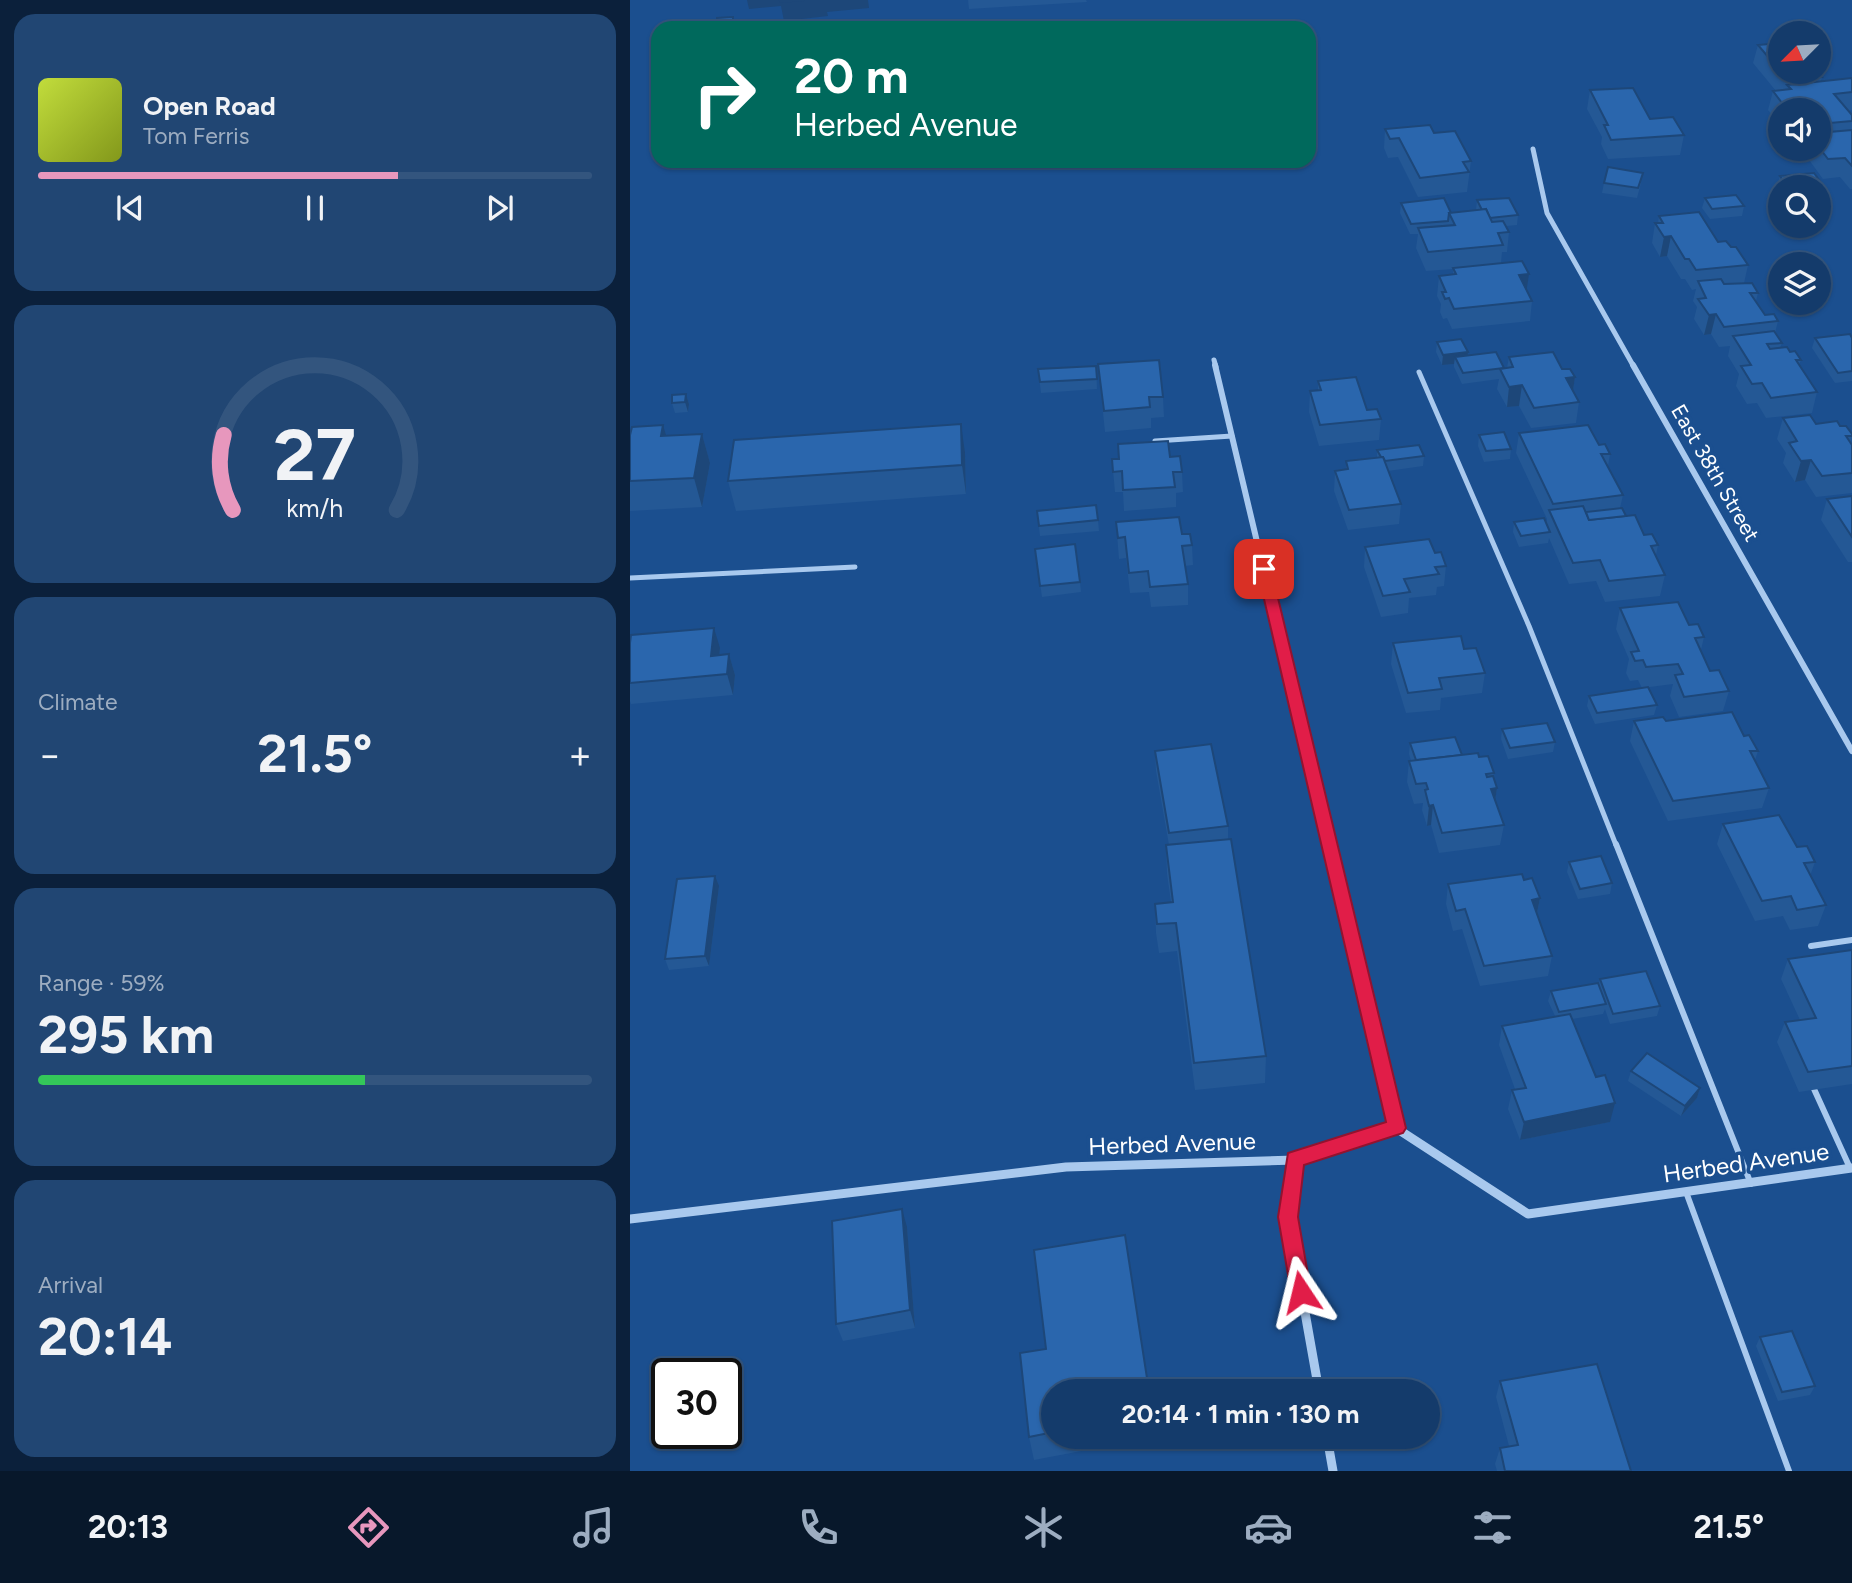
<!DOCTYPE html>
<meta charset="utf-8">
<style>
:root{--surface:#143b6b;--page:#214673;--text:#f1f3f6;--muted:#9dadc1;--line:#33557e;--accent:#e797bd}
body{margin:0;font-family:Figtree,sans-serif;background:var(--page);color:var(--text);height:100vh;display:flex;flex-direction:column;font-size:26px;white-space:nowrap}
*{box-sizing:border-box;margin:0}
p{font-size:23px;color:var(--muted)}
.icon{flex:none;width:38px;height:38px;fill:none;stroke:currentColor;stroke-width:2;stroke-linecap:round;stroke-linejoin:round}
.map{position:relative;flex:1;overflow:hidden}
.panel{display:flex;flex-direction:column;gap:14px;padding:14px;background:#0b203b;width:630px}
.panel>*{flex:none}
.guide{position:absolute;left:21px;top:21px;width:665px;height:147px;border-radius:21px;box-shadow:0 2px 5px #0004,0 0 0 2px var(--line);background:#00695c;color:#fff;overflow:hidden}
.needle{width:46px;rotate:246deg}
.controls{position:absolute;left:1138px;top:21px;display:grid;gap:14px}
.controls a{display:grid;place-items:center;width:63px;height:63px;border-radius:50%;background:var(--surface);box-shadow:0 2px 5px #0004,0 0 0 2px var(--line);font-size:35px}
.speed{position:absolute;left:21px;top:1358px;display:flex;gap:14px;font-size:35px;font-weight:700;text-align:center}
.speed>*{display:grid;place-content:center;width:91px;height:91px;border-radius:50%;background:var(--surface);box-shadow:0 2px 5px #0004,0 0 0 2px var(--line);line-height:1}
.speed .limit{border:4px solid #111;border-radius:10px;background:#fff;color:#111}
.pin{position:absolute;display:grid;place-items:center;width:60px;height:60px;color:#fff;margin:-30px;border-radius:14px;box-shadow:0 4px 10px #0006}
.me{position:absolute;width:77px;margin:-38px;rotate:350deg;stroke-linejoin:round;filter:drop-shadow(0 0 5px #0008)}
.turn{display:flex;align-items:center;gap:24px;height:147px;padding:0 28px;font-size:32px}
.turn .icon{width:91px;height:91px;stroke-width:2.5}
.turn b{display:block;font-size:49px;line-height:60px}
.big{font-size:52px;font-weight:700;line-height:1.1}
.panel .widget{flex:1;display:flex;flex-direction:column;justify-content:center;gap:10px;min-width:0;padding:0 24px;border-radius:21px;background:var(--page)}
.panel .dial{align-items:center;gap:0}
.dial svg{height:182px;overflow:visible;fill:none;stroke:var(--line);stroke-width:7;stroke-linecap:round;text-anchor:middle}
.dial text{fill:var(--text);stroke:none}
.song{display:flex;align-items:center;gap:21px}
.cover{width:84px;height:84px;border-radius:10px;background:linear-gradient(135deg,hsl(70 70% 55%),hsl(70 70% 35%))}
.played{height:7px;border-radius:4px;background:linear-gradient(90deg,var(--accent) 65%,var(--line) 65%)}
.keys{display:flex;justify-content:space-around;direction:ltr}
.heat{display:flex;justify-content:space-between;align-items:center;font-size:38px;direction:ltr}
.charge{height:10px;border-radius:5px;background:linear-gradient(90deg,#34c759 59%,var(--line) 0)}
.trip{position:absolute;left:411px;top:1379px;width:399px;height:70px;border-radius:35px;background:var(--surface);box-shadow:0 2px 5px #0004,0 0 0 2px var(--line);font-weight:700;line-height:70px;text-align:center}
.tab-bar{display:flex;height:112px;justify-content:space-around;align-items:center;background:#08182b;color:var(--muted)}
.tab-bar .icon{width:49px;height:49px}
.tab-bar .selected{color:var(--accent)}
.tab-bar b{font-size:32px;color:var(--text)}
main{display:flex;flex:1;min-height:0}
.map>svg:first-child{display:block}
</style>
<main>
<section class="panel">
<div class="widget">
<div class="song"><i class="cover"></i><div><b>Open Road</b><p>Tom Ferris</p></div></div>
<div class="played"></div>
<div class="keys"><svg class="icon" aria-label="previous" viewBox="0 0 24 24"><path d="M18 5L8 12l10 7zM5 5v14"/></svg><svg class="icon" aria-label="pause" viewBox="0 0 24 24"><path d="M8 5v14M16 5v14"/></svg><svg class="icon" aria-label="next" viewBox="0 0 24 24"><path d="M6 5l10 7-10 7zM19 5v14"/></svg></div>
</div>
<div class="widget dial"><svg viewBox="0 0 100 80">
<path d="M14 69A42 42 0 1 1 86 69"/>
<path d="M14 69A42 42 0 0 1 10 36" stroke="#e797bd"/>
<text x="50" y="56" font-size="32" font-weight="700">27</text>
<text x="50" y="72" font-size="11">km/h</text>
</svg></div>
<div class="widget"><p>Climate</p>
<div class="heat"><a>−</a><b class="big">21.5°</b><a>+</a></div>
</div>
<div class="widget"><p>Range · 59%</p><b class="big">295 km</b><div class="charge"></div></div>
<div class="widget"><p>Arrival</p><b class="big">20:14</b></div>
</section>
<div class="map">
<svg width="1222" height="1471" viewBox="0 0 1222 1471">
<rect width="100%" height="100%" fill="#1b4f8f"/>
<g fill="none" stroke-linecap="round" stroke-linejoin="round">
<!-- lane-far1 -->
<g stroke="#a9c9ee" stroke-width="5">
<polyline points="789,372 899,626 986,845"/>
<polyline points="525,441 602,436"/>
<polyline points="0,578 225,567"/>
</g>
<!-- lane -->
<g stroke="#a9c9ee" stroke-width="6">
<polyline points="986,844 1121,1184"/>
<polyline points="1181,946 1222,940"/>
<polyline points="1184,1089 1220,1168"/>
<polyline points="1056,1192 1159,1471"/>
</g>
<!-- street-far2 -->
<g stroke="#a9c9ee" stroke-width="5">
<polyline points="903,149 917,213 1004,367"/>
<polyline points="584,360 586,367"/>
</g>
<!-- street-far1 -->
<g stroke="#a9c9ee" stroke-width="6">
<polyline points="585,365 699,845"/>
<polyline points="1003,365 1222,751"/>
</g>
<!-- street -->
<g stroke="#a9c9ee" stroke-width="9">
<polyline points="699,844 766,1128"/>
<polyline points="665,1160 658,1217 689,1391"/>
<polyline points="0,1219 436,1167 665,1160 766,1128 898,1214 1222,1168"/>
<polyline points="697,1437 703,1471"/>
</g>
</g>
<!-- wall -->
<g fill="#245895">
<polygon points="338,0 456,0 457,2 339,9"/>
<polygon points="103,17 105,28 88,28 87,24"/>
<polygon points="1128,45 1192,77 1191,81 1222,78 1222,110 1218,111 1222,115 1222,189 1220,189 1210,177 1193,179 1174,153 1175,149 1188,149 1188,110 1150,110 1150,122 1148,122 1138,110 1143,91 1146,91 1123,63"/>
<polygon points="960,90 1054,135 1050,155 978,159 971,144 972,137 957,109"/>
<polygon points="755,129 804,133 841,161 837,192 788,197 768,157 758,158 754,148"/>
<polygon points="1150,176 1192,184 1190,194 1188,195 1188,187 1150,187 1150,189 1147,186"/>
<polygon points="974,183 1011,183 1007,198 972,193"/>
<polygon points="1075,198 1114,206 1112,216 1080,219 1072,208"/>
<polygon points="847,200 888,215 887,225 876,226 879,232 877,252 872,252 871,263 897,290 902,301 900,321 822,329 817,318 813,319 810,312 811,304 807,296 809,276 823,274 823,269 796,271 786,248 788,234 780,234 770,213 771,203 821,213 846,210"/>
<polygon points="1029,216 1101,247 1118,265 1114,283 1128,293 1126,301 1135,315 1148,321 1145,333 1152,343 1150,348 1160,352 1171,360 1169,365 1187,392 1182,413 1136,418 1127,403 1117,404 1106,386 1109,374 1098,356 1100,346 1089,347 1081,334 1074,335 1064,319 1067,307 1063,301 1066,289 1062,290 1055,279 1051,279 1037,256 1030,257 1022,243 1025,223 1028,223"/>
<polygon points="1185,338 1222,338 1222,381 1205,383 1182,348"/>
<polygon points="807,342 838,356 874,368 877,368 879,357 932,369 945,377 943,390 949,402 946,423 901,428 889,406 877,407 867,389 869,379 832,384 824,367 824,364 812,365 806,352"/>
<polygon points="468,364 533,397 534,417 521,418 521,428 475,432"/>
<polygon points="466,366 467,389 411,393 408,369"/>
<polygon points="688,381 737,410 751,419 749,440 689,446 679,412 680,391 688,391"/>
<polygon points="56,394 59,404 58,412 45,413 42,403"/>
<polygon points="1153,418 1186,424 1222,434 1221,443 1222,445 1222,493 1186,497 1175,480 1165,482 1153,463 1156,453 1147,439"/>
<polygon points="889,433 969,445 980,454 978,466 993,495 990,508 996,516 1014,535 1028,545 1026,555 1035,575 1030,596 975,602 966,581 939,584 919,538 918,543 889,547 883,532 884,522 916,524 917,519 886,453"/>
<polygon points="72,434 80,463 72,507 0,511 0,435 36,435"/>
<polygon points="849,435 881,449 880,459 854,462 848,446"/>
<polygon points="747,450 794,456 793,466 758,471 771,504 769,524 718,530 704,491 705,471 716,469 716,461 747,457"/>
<polygon points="335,453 336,494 106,511 98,481"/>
<polygon points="540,457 552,472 553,492 546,493 546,507 494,511 493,492 485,492 482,459"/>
<polygon points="1222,496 1222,562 1218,562 1191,520 1197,499"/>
<polygon points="407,511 468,520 469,531 410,536"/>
<polygon points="486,522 552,534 562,545 563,565 555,566 558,584 558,605 521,607 519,592 500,593 496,558 489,559"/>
<polygon points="735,547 805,553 816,566 814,586 807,587 806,595 779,598 778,613 751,617 734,567"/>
<polygon points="405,549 450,582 451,592 412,597"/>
<polygon points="990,608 1059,625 1074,637 1071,650 1080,671 1099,691 1093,711 1049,717 1040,696 1043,684 1012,688 1008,680 1000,681 996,673 999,659 986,629"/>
<polygon points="0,643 90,648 89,655 99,654 105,675 103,695 1,704 0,701"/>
<polygon points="763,643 834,649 855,673 852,693 811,698 810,710 776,713 761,664"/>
<polygon points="959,696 1027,705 1024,715 965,724 957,706"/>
<polygon points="1004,721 1036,721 1114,736 1128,751 1125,760 1139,788 1132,808 1038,821 1000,741"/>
<polygon points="872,729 925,742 923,752 878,759 871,739"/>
<polygon points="780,743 832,755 849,757 864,773 863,778 867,788 865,801 874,825 870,845 809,853 801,825 797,826 792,810 793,803 784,804 777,782 779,761 781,761 779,754"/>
<polygon points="525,751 598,826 598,839 636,1056 635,1083 565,1090 547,951 529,953 526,933 525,904 541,902 537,874 536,845 539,845 526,771"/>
<polygon points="1093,824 1167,847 1185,862 1180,876 1196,905 1188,926 1160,930 1153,916 1125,921 1087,844"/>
<polygon points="939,862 982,883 980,894 948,899 937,872"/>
<polygon points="894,880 910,898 907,914 922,956 918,976 850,986 832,929 823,931 816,904 818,884"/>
<polygon points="89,886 79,966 39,970 35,959"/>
<polygon points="1222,950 1222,1084 1169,1092 1147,1042 1155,1022 1170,1020 1151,979 1158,959"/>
<polygon points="970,979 1030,1006 1027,1016 980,1024 975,1009 973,1014 942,1019 980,1122 890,1140 878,1109 882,1090 885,1089 869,1045 872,1026 925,1016 918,1001 921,991 969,984"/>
<polygon points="1001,1071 1070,1088 1067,1098 1051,1116 998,1081"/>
<polygon points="277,1227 285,1328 213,1341 206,1324"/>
<polygon points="1130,1337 1185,1386 1180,1395 1148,1401 1126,1346"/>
<polygon points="870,1381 1001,1471 867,1471 865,1464 870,1448 879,1446 866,1397"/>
<polygon points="424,1391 424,1437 525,1437 404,1460 399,1437"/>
</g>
<!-- shaded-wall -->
<g fill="#1d4779">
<polygon points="117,0 238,0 239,8 197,12 198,16 154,21 151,6 119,9"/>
<polygon points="1041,236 1037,256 1030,257 1034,237"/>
<polygon points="899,274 896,294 889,275"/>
<polygon points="1086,314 1081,334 1074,335 1079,315"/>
<polygon points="838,352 837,362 825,357 824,364 812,365 813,355"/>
<polygon points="945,377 942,397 936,378"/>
<polygon points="892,385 889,406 877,407 879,387"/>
<polygon points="56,394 59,404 58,412 55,402"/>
<polygon points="331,424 335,453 336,494 332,465"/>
<polygon points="33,425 42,455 31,436"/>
<polygon points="72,434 80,463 72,507 64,478"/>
<polygon points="1181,460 1175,480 1165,482 1171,461"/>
<polygon points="84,628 90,648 87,676 81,656"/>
<polygon points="99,654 105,675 103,695 97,674"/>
<polygon points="867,788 864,808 861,789"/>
<polygon points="803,805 801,825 797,826 799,806"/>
<polygon points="85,876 89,886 79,966 75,956"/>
<polygon points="910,898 906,918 902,900"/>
<polygon points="1070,1088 1067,1098 1051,1116 1055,1106"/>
<polygon points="985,1103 980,1122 890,1140 894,1122"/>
<polygon points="272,1209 277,1227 285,1328 280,1310"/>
</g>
<!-- building -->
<g fill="#2a66ad" stroke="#1d4779" stroke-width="2">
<polygon points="150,0 174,0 151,2"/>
<polygon points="103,17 103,23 87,24 87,18"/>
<polygon points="1150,43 1150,71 1128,45"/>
<polygon points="1150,72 1188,72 1192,77 1157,80"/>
<polygon points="1222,78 1222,92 1204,94 1222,115 1222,121 1189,124 1188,110 1178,110 1171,102 1152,103 1143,91 1161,89 1157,85"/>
<polygon points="1003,88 1020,119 1043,117 1054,135 981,140 974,125 978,125 960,90"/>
<polygon points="800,125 804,133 825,131 841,161 833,162 839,172 790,178 769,138 760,139 755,129"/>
<polygon points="1222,130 1222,166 1215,158 1198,159 1188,146 1188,133"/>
<polygon points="978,167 1013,173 1008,188 974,183"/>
<polygon points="1184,173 1192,184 1158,187 1150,176"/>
<polygon points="1106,195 1114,206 1082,209 1075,198"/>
<polygon points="814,198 821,213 819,213 818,221 781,224 771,203"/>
<polygon points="879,198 888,215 860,218 856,209 852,210 847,200"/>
<polygon points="856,209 862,222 873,221 879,232 868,233 873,245 798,252 788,228 825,225 819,213"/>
<polygon points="1069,212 1088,242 1096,241 1101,247 1106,247 1118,265 1066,270 1059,259 1055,259 1041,236 1034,237 1025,223 1033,223 1029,216"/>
<polygon points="892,261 899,274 889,275 902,301 824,309 819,298 815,299 812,292 816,292 809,276 826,274 823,268"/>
<polygon points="1091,279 1094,284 1122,283 1128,293 1120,293 1135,315 1144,314 1148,321 1094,327 1086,314 1079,315 1068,299 1076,298 1068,281"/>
<polygon points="1144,331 1152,343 1137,344 1140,349 1157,347 1160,352 1165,351 1171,360 1166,360 1187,392 1141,398 1132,383 1122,384 1111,366 1121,365 1103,336"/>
<polygon points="1220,334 1222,338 1222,371 1208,373 1185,338"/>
<polygon points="831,339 838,352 813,355 807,342"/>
<polygon points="866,352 874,368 833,373 825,357"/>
<polygon points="923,352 932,369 940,369 945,377 936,378 949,402 904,408 892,385 879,387 870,369 883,367 879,357"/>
<polygon points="529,360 533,397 519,397 520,407 474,411 468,364"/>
<polygon points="466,366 467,379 410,382 408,369"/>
<polygon points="726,377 737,410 747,409 751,419 690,425 680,391 691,390 688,381"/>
<polygon points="56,394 55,402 42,403 42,395"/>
<polygon points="1180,415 1186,424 1207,421 1210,426 1216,426 1222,434 1222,436 1216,436 1222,445 1222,473 1192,476 1181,460 1171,461 1159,443 1167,441 1153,418"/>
<polygon points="331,424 332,465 98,481 104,440"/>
<polygon points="33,425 31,436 72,434 64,478 0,481 0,435 2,427"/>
<polygon points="958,425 969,445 975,444 980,454 971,454 993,495 923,504 889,433"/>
<polygon points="874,432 881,449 856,451 849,435"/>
<polygon points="538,441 540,457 550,456 552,472 543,472 545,487 493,490 492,471 483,472 482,459 489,459 488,444"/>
<polygon points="789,445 794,456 755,461 753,457 751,457 747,450"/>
<polygon points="753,457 771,504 719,510 705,471 718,469 716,461"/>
<polygon points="1222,496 1222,537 1197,499"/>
<polygon points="466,505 468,520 409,526 407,511"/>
<polygon points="953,506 959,520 1005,515 1014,535 1022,534 1028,545 1021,546 1035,575 979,581 970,560 943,563 919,510"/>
<polygon points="992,508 996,516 959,520 956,512"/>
<polygon points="549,517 552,534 560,534 562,545 552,546 558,584 520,587 518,571 499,573 495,537 488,538 486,522"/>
<polygon points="914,518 920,532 891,536 884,522"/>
<polygon points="799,539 805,553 811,552 816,566 805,567 809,574 774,579 780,592 753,596 735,547"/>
<polygon points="445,544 450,582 410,586 405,549"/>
<polygon points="1048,602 1059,625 1068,624 1074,637 1065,638 1080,671 1089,670 1099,691 1054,697 1045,675 1053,674 1048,664 1016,667 1013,660 1005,661 1001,652 1009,651 990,608"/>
<polygon points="84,628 81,656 99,654 97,674 0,683 0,643 1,635"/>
<polygon points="831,636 834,649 846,648 855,673 809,678 812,689 778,693 763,643"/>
<polygon points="1018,687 1027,705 967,713 959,696"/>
<polygon points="1102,712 1114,736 1119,735 1128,751 1120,751 1139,788 1043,801 1004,721 1033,717 1036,721"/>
<polygon points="917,723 925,742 880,748 872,729"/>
<polygon points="825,737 832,755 786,760 780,743"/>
<polygon points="581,744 598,826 539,833 525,751"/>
<polygon points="848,753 849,757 858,756 864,773 856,774 857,777 863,776 867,788 861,789 874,825 812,833 803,805 799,806 795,790 798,789 796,783 786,784 779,761"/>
<polygon points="1149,815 1167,847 1177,846 1185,862 1174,863 1196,905 1167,910 1161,896 1132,901 1093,824"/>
<polygon points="601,839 636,1056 564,1063 546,923 527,924 525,904 543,902 536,845"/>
<polygon points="971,856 982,883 950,889 939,862"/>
<polygon points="892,874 894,880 902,878 910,898 902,900 922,956 854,966 835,909 826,911 818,884"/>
<polygon points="85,876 75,956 35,959 47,879"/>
<polygon points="1222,950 1222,1066 1178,1072 1155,1022 1186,1018 1158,959"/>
<polygon points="1016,971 1030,1006 983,1014 970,979"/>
<polygon points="968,983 976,1004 929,1012 921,991"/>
<polygon points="940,1014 966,1077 975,1075 985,1103 894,1122 882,1090 896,1088 872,1026"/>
<polygon points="1017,1053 1070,1088 1055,1106 1001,1071"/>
<polygon points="272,1209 280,1310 206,1324 202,1221"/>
<polygon points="495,1235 519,1391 424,1391 424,1432 399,1437 390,1353 416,1349 404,1250"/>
<polygon points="1162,1331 1185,1386 1152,1392 1130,1337"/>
<polygon points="967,1364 1001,1471 875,1471 870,1448 888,1445 870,1381"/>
</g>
<!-- route -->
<polygon fill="#e11d48" stroke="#92132f" stroke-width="2" points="634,564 641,569 776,1128 773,1133 674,1165 668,1217 681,1292 678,1299 671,1302 664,1299 661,1292 648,1217 658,1153 756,1122 627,569"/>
<g text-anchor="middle" stroke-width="7" stroke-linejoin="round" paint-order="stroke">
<!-- street labels -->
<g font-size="21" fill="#fff" stroke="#1b4f8f">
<text transform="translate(1085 473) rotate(60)" y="7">East 38th Street</text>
</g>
<!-- near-street labels -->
<g font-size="24" fill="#fff" stroke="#1b4f8f">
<text transform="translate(542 1144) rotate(-2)" y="8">Herbed Avenue</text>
<text transform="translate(1116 1163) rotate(-8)" y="8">Herbed Avenue</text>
</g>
</g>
</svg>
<div class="controls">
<a><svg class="needle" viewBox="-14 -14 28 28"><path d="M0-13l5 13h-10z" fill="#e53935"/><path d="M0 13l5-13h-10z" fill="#9dadc1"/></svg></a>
<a><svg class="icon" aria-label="sound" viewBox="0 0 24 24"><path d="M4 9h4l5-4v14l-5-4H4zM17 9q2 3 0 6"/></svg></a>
<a><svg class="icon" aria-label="search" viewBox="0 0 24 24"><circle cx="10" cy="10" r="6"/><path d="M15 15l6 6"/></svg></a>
<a><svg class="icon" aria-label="layers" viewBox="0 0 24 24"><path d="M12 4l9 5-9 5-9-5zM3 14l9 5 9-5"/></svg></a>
</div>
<div class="speed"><div class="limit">30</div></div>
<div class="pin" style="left:634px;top:569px;background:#d93025"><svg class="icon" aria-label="arrive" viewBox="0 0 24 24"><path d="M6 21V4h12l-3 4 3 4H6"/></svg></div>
<svg class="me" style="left:671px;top:1292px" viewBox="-20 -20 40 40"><path d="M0-17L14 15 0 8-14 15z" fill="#e11d48" stroke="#fff" stroke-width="4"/></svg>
<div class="trip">20:14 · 1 min · 130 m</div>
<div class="guide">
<div class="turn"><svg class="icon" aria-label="right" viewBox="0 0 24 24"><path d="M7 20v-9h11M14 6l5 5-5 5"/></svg><div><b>20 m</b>Herbed Avenue</div></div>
</div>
</div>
</main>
<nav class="tab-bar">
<b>20:13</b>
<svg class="icon selected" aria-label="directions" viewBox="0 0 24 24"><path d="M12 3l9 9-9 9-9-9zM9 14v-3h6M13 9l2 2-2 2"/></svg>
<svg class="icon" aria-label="music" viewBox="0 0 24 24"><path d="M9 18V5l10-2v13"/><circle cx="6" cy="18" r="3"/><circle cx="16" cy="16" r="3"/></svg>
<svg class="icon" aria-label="phone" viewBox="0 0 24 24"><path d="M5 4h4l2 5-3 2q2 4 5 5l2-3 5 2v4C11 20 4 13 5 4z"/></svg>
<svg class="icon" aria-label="climate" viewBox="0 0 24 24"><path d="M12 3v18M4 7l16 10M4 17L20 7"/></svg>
<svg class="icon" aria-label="car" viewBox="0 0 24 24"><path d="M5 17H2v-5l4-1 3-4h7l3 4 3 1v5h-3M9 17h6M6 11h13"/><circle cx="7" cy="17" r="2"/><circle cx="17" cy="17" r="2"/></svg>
<svg class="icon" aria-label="filters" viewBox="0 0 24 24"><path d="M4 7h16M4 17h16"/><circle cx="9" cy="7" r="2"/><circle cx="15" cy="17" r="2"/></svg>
<b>21.5°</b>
</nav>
